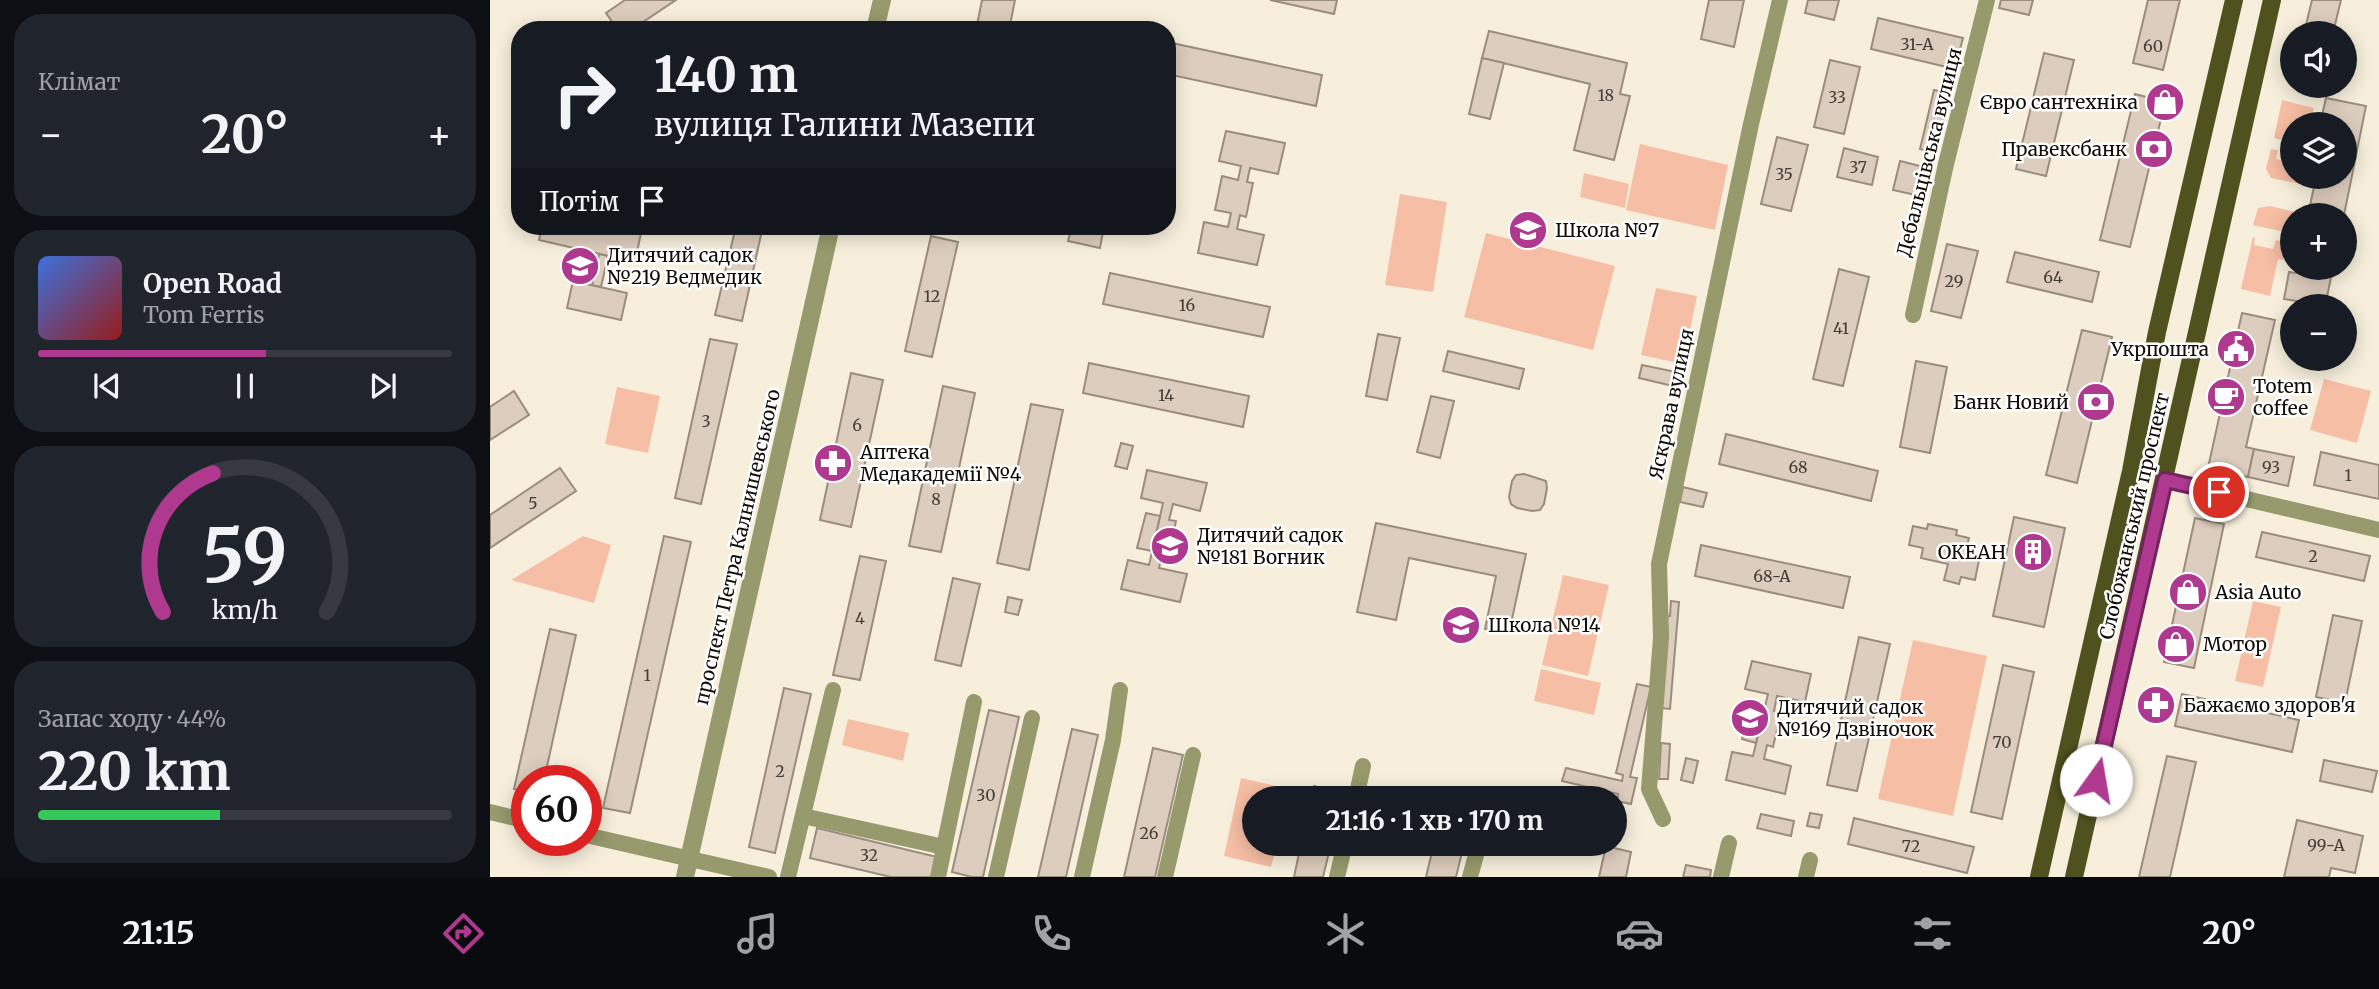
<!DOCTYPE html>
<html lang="uk">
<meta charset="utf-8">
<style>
:root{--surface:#171b24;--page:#20242c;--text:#f1f3f6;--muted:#9ea1a6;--line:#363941;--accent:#af398f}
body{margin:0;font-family:Merriweather,serif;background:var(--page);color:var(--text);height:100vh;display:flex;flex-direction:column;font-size:26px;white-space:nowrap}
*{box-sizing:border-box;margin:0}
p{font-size:23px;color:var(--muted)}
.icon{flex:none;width:38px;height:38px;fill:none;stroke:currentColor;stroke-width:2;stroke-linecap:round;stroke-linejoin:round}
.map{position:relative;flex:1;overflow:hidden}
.panel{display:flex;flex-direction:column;gap:14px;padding:14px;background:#0d0f14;width:490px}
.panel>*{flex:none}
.top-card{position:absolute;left:21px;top:21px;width:665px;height:214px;border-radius:28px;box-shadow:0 4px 18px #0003;background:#171b24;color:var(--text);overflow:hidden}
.controls{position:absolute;left:1790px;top:21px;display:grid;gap:14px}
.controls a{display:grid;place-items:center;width:77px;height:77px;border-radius:50%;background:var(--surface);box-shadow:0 4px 18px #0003;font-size:35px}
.speed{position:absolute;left:21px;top:765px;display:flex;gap:14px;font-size:35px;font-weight:700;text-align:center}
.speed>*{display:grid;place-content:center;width:91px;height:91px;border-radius:50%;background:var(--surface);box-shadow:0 4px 18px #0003;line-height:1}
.speed .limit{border:10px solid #d22;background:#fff;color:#111}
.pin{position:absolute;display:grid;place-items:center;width:60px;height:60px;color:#fff;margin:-30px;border:4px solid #fff;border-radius:50%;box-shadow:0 2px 7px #0007}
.me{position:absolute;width:77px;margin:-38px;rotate:13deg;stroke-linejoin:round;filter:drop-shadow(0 0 5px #0008)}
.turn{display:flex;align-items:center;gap:24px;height:147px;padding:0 28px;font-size:32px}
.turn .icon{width:91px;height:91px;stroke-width:2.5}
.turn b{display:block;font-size:49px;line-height:60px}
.then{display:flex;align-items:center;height:66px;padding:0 28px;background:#0003;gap:14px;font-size:26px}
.big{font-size:52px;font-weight:700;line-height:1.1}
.panel .widget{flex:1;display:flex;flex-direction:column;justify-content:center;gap:10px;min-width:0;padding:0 24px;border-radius:28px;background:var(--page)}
.panel .dial{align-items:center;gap:0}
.dial svg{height:182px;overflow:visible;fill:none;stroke:var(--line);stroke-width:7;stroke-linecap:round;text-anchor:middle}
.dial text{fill:var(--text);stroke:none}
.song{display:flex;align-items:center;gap:21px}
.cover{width:84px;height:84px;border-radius:10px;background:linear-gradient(135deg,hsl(220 70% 55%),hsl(0 70% 35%))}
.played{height:7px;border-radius:4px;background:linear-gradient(90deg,var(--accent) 55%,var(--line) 55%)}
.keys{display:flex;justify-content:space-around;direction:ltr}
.heat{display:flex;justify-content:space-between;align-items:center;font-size:38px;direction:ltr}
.charge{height:10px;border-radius:5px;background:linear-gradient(90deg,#34c759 44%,var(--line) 0)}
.trip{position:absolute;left:752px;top:786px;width:385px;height:70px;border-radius:35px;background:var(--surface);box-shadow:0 4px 18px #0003;font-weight:700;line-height:70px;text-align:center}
.dock{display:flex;height:112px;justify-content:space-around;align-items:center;background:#090b0e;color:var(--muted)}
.dock .icon{width:49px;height:49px}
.dock .selected{color:var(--accent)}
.dock b{font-size:32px;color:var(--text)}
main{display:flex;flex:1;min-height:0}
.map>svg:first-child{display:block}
</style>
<main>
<section class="panel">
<div class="widget"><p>Клімат</p>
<div class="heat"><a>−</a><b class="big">20°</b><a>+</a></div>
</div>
<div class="widget">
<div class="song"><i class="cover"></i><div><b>Open Road</b><p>Tom Ferris</p></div></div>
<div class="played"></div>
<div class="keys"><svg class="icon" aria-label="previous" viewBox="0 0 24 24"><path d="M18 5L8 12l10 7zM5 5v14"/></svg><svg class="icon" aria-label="pause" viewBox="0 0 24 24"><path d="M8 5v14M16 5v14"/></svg><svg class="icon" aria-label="next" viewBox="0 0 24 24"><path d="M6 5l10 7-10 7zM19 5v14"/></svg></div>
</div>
<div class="widget dial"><svg viewBox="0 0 100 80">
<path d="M14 69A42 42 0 1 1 86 69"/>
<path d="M14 69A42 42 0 0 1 36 8" stroke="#af398f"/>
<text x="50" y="56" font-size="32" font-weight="700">59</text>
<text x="50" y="72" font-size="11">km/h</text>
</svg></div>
<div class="widget"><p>Запас ходу · 44%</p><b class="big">220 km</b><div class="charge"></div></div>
</section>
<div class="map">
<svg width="1889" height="877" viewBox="0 0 1889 877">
<rect width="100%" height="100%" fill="#f7efdc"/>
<!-- green -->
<g fill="#f6bea4">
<polygon points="1792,100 1824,108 1820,124 1802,124 1802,133 1794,131 1791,140 1784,138"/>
<polygon points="1150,144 1238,165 1225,230 1136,210"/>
<polygon points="1781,149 1788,150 1786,159 1802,163 1802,177 1812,177 1811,184 1781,178 1776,169"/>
<polygon points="1094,173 1139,184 1135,208 1090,197"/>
<polygon points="910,194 957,202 943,292 895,285"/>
<polygon points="1780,206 1805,212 1799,233 1763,225 1768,208"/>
<polygon points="996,233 1125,266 1103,350 974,317"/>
<polygon points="1763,237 1765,238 1764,245 1783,249 1786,240 1797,243 1793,260 1788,259 1780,296 1751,289"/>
<polygon points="1166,288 1207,296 1193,364 1151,355"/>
<polygon points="1834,379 1881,391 1867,443 1820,430"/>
<polygon points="127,387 170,396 158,453 115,444"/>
<polygon points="93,536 121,545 104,603 21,580"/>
<polygon points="1073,575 1119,585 1098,676 1052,665"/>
<polygon points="1763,601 1791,607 1773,687 1745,681"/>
<polygon points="1423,640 1497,656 1463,816 1388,799"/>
<polygon points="1051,669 1111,683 1104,715 1044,701"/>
<polygon points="358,719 419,733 413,761 352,745"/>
<polygon points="751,778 799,789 797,798 765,798 765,844 787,844 781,867 734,856"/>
</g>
<!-- building -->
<g fill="#ddcdbe" stroke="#9b8d7e" stroke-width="2">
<polygon points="135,0 186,0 141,30 128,30 116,13"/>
<polygon points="492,0 525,0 519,30 486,30"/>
<polygon points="780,0 847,0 844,14"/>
<polygon points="1219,0 1254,0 1244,47 1211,39"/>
<polygon points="1318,0 1349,0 1344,20 1315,13"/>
<polygon points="1511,0 1543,0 1539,15 1509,8"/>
<polygon points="1658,0 1690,0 1673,70 1643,63"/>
<polygon points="1822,0 1851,0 1843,33 1814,33"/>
<polygon points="1388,18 1473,38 1465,69 1381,49"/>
<polygon points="999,31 1137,63 1130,94 1140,96 1124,160 1084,150 1100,84 992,58"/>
<polygon points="677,42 832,75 826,106 677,74"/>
<polygon points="1554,53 1584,60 1556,176 1526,169"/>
<polygon points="992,58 1014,63 1000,119 979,114"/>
<polygon points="1340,60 1370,67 1354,134 1324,127"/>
<polygon points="1444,90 1460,93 1446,153 1430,149"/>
<polygon points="1645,94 1675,102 1640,247 1610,240"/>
<polygon points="1836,98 1876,106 1854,215 1818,215 1826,177 1855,177 1855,124 1830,124"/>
<polygon points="736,131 795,143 788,174 760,168 757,182 763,183 756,217 750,215 747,229 774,235 767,265 708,253 714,222 738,227 741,213 725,210 732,176 748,180 751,166 729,161"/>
<polygon points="1287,137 1318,145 1301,211 1271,204"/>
<polygon points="1354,148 1388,157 1382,185 1347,177"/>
<polygon points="1410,161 1442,169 1435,197 1403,190"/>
<polygon points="52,226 117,226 151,233 145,262 49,240"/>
<polygon points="246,226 273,226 252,321 225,315"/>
<polygon points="582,226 614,226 610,248 578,241"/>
<polygon points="441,236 468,242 442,357 415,351"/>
<polygon points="1457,244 1488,251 1471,318 1441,311"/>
<polygon points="1525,252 1609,272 1602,302 1517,282"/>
<polygon points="109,254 118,256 111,287 102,285"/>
<polygon points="1807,268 1843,268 1835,306 1794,299 1799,272 1806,273"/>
<polygon points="1349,269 1379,277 1353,386 1323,379"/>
<polygon points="620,273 780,307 773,337 613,304"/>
<polygon points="83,281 137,293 131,320 77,308"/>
<polygon points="1752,313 1785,320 1756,447 1764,449 1758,477 1718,468"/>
<polygon points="1592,330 1622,337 1587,483 1556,475"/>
<polygon points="888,334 910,338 897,400 876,396"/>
<polygon points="220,339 247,344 211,504 185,498"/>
<polygon points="958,351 1034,369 1029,389 953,371"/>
<polygon points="1426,361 1457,367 1440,453 1410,447"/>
<polygon points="599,363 759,396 753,427 593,393"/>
<polygon points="1152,365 1186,372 1183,386 1149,378"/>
<polygon points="361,373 393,380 361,527 330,520"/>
<polygon points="453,386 485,393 451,552 419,546"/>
<polygon points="24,391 39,415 0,440 0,407"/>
<polygon points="941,396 964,401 950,458 927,452"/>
<polygon points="541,404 573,410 539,570 507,563"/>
<polygon points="1236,434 1388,471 1381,501 1229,464"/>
<polygon points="631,443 643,446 637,469 625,466"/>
<polygon points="1764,449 1804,457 1798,486 1758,477"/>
<polygon points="1831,452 1889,465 1889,499 1824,485"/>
<polygon points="70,468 86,491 0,548 0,515"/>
<polygon points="657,470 717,483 710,511 683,504 679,520 686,521 678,555 672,554 669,568 697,574 690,602 631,589 638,560 659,565 673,503 651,498"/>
<polygon points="1034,474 1056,481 1057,488 1054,504 1050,510 1042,511 1027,508 1021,504 1019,497 1022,481 1026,475"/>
<polygon points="1193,487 1217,493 1213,507 1190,502"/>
<polygon points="656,513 670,516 662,551 647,548"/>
<polygon points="1524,517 1575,528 1554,627 1503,616"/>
<polygon points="1705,518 1734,524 1704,668 1674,662"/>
<polygon points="886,523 1036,554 1019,633 995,629 1006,576 919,558 906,620 867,612"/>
<polygon points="1438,524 1467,530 1466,535 1479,538 1475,557 1489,560 1485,580 1471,577 1469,584 1454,580 1458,564 1431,558 1433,548 1419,545 1423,526 1437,529"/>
<polygon points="1772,532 1880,556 1874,581 1766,557"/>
<polygon points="174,536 201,542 140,813 113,808"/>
<polygon points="1211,545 1360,577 1353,608 1205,576"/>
<polygon points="370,556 396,561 370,680 343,675"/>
<polygon points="463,578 490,584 471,666 445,660"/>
<polygon points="518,597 532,600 528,615 515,612"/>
<polygon points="1181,601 1189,602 1180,709 1171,708 1175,616 1180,616"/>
<polygon points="1843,615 1872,621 1855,703 1826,697"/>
<polygon points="60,629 86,635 54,780 37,780 37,792 24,789"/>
<polygon points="1369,637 1400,644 1367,791 1337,785"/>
<polygon points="1262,661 1321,674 1315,702 1287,696 1284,711 1291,713 1283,747 1277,745 1274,759 1301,766 1295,794 1236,780 1242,752 1263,756 1278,694 1255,689"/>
<polygon points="1513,665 1544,672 1512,819 1481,812"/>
<polygon points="1147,684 1161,687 1140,777 1147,778 1141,804 1127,801 1128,794 1072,781 1076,768 1132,781 1133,775 1126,773"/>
<polygon points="294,688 321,694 285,853 259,847"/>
<polygon points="1692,694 1809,720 1802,752 1685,726"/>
<polygon points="1260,704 1274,707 1266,743 1252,739"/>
<polygon points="499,710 529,717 493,877 482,877 462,872"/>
<polygon points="582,729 608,735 595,793 576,877 548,877"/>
<polygon points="1171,743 1180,744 1178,779 1169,779"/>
<polygon points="663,748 693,755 665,877 634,877"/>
<polygon points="1677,756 1706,762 1680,877 1649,877"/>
<polygon points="1196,758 1208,761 1203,783 1191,780"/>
<polygon points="1834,760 1887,771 1882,792 1830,781"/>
<polygon points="824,786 852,792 851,798 821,798"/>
<polygon points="1320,813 1332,815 1329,828 1317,826"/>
<polygon points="1271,814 1304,821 1301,836 1267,828"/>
<polygon points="1364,818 1484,847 1477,873 1358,844"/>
<polygon points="1807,820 1873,836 1865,873 1841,868 1839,877 1794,877"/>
<polygon points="327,828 447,857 442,877 401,877 320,858"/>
<polygon points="811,844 841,844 833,877 804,877"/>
<polygon points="944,844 974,844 966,877 936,877"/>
<polygon points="1116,846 1141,852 1136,877 1109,877"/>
<polygon points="1196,865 1221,870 1220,877 1193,877"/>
</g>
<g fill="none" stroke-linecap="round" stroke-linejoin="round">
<!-- minor -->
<g stroke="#979a6c" stroke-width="16">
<polyline points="1423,315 1456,164 1497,0"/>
<polyline points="1675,480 1889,530"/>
<polyline points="866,798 873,766"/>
<polyline points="0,812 37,821"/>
<polyline points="313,816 454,847"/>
<polyline points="1173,819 1159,789 1171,638 1169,564 1261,124 1290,0"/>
<polyline points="96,835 279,877"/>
<polyline points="298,877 343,690"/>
<polyline points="448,877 484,702"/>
<polyline points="506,877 542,718"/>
<polyline points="592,877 623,740 630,690"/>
<polyline points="675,877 703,755"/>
<polyline points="847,877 855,844"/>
<polyline points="980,877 989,844"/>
<polyline points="1231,877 1239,843"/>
<polyline points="1316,877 1320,860"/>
</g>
<!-- tertiary -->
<g stroke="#979a6c" stroke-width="18">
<polyline points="385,30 392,0"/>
<polyline points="195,877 341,226"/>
</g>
<!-- primary -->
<g stroke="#4f511e" stroke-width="18">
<polyline points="1549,877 1641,471 1667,332 1744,0"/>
<polyline points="1584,877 1782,0"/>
</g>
</g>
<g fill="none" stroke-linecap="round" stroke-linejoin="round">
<!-- route casing -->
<g stroke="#72255d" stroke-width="18">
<polyline id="route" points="1606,780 1675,480 1729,492"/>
</g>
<!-- route -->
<use href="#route" stroke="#af398f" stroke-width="12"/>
</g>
<!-- icons -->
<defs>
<g id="shop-disc" transform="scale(2.0125)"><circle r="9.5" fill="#af398f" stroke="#fff"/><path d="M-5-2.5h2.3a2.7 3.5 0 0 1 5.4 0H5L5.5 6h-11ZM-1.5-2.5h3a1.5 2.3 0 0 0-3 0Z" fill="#fff"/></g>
<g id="bank-disc" transform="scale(2.0125)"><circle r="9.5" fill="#af398f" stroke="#fff"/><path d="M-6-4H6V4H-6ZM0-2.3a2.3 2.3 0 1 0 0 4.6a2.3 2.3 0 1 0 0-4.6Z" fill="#fff"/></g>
<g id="school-disc" transform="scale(2.0125)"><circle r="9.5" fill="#af398f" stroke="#fff"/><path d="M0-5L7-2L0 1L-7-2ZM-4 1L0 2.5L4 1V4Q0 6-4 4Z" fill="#fff"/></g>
<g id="civic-disc" transform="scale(2.0125)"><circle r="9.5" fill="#af398f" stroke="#fff"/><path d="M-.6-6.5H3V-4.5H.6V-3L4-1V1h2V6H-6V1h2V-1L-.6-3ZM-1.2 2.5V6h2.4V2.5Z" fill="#fff"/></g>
<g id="cafe-disc" transform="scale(2.0125)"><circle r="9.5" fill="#af398f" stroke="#fff"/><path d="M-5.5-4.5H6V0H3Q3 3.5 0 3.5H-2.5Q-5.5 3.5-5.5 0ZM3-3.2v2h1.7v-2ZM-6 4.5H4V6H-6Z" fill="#fff"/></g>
<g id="pharmacy-disc" transform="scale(2.0125)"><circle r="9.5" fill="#af398f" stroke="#fff"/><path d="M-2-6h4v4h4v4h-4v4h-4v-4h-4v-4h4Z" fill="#fff"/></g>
<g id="building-disc" transform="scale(2.0125)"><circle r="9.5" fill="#af398f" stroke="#fff"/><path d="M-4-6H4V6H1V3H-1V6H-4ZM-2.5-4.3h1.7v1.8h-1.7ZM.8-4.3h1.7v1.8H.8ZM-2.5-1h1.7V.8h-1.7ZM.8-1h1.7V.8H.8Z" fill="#fff"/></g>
</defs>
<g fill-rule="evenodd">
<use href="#shop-disc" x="1675" y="102"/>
<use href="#bank-disc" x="1664" y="149"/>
<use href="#school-disc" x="1038" y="230"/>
<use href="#school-disc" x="90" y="266"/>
<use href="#civic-disc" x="1746" y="349"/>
<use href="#cafe-disc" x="1736" y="397"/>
<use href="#bank-disc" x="1606" y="402"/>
<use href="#pharmacy-disc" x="343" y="463"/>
<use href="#school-disc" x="680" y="546"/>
<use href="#building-disc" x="1543" y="552"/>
<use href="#shop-disc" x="1698" y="592"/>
<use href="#school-disc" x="971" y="625"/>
<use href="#shop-disc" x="1686" y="644"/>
<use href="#pharmacy-disc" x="1666" y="705"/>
<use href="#school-disc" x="1260" y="718"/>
</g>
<g text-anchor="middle" stroke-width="5" stroke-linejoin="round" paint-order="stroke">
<!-- number labels -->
<g font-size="16" fill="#433d35">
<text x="1427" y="50">31-А</text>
<text x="1663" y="52">60</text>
<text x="1116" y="101">18</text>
<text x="1347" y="103">33</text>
<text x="1368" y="173">37</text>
<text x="1294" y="180">35</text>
<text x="1563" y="283">64</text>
<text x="1464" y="287">29</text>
<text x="442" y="302">12</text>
<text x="697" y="311">16</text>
<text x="1351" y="334">41</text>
<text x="676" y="401">14</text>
<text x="216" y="427">3</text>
<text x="367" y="431">6</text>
<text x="1308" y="473">68</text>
<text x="1781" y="473">93</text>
<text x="1858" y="481">1</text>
<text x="446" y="505">8</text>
<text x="43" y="509">5</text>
<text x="1823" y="562">2</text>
<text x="1282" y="582">68-А</text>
<text x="370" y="624">4</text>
<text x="157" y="681">1</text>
<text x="1512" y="748">70</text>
<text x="290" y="777">2</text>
<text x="496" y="801">30</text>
<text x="659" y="839">26</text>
<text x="1836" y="851">99-А</text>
<text x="1421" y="852">72</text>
<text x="379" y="861">32</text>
</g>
<!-- poi labels -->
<g font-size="19" fill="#100d07" stroke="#fff" text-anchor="start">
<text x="1648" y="109" text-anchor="end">Євро сантехніка</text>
<text x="1637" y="156" text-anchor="end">Правексбанк</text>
<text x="1065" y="237">Школа №7</text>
<text x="117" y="262">Дитячий садок<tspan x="117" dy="22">№219 Ведмедик</tspan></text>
<text x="1719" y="356" text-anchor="end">Укрпошта</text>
<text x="1763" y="393">Totem<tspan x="1763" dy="22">coffee</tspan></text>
<text x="1579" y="409" text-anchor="end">Банк Новий</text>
<text x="370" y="459">Аптека<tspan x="370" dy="22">Медакадемії №4</tspan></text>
<text x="707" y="542">Дитячий садок<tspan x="707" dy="22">№181 Вогник</tspan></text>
<text x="1516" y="559" text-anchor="end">ОКЕАН</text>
<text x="1725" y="599">Asia Auto</text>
<text x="998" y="632">Школа №14</text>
<text x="1713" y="651">Мотор</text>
<text x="1693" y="712">Бажаємо здоров'я</text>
<text x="1287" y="714">Дитячий садок<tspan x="1287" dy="22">№169 Дзвіночок</tspan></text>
</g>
<!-- street labels -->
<g font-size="19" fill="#100d07" stroke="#fff">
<text transform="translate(1439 152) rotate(-76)" y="7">Дебальцівська вулиця</text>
<text transform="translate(1181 404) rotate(-78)" y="7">Яскрава вулиця</text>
<text transform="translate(1644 516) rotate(-77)" y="7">Слобожанський проспект</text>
<text transform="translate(247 547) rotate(-77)" y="7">проспект Петра Калнишевського</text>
</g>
</g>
</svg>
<div class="controls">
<a><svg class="icon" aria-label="sound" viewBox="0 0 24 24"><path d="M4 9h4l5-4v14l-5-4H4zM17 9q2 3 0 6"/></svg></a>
<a><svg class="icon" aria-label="layers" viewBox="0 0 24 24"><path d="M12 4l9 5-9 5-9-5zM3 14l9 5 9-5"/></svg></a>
<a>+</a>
<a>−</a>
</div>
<div class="speed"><div class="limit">60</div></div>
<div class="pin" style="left:1729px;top:492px;background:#d93025"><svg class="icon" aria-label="arrive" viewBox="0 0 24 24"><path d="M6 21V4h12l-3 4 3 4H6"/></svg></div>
<svg class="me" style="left:1606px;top:780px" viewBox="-20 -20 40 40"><circle r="19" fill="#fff"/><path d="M0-13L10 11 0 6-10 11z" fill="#af398f"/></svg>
<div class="trip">21:16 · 1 хв · 170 m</div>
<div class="top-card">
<div class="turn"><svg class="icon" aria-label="right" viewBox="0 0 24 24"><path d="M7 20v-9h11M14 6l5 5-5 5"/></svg><div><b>140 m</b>вулиця Галини Мазепи</div></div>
<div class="then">Потім<svg class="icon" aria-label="arrive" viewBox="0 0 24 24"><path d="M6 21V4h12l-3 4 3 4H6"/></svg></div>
</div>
</div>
</main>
<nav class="dock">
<b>21:15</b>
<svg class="icon selected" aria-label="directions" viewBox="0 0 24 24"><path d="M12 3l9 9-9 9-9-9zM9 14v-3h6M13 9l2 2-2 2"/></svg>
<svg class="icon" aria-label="music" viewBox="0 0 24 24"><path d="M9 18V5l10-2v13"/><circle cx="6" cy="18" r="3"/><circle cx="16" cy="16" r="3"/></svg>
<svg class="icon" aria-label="phone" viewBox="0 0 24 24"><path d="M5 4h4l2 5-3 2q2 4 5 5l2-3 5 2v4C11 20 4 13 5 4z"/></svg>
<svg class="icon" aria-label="climate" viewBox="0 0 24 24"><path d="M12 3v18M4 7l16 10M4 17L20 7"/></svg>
<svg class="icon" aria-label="car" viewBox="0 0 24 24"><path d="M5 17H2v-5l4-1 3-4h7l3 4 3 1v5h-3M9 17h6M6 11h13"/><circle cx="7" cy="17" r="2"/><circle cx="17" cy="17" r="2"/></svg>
<svg class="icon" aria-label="filters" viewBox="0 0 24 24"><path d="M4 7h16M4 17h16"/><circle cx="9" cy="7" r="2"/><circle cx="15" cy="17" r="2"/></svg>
<b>20°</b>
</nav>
